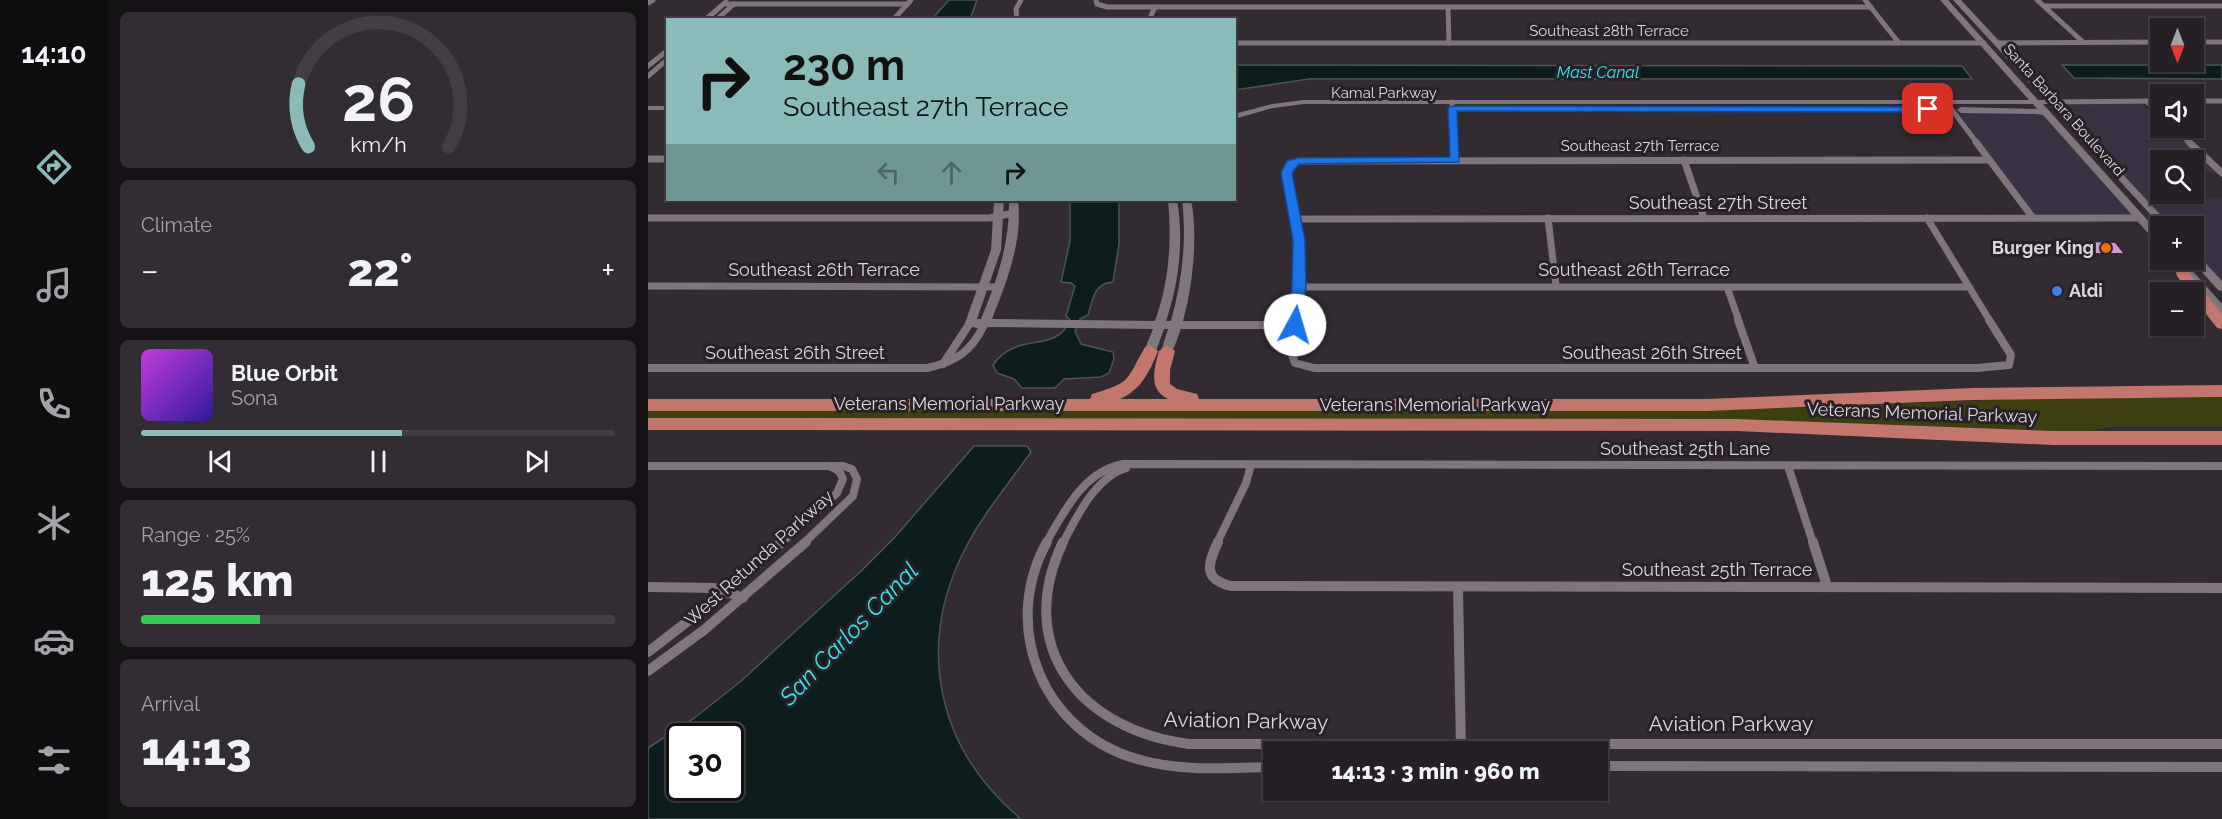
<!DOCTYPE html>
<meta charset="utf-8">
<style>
:root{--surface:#262026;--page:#322d32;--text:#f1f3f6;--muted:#a4a3a7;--line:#423e43;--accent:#8bbbb9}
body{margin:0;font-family:Raleway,sans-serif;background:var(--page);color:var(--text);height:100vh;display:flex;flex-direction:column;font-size:22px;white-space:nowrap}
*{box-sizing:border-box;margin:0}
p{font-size:20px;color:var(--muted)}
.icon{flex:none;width:33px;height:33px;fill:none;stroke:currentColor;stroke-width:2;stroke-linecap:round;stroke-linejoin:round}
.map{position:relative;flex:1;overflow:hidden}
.sheet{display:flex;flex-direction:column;gap:12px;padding:12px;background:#151215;width:540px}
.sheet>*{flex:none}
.top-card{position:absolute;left:18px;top:18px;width:570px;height:183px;border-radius:0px;box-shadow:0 2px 4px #0004,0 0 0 2px var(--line);background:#8bbbb9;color:#111;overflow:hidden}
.needle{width:39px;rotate:180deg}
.fabs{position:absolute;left:1502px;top:18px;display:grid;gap:12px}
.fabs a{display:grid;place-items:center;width:54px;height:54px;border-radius:0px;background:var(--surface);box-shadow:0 2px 4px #0004,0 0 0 2px var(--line);font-size:30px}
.speed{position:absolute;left:18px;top:723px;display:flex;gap:12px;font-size:30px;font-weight:700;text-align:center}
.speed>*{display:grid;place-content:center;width:78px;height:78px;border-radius:50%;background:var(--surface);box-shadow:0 2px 4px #0004,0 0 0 2px var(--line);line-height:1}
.speed .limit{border:3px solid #111;border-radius:9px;background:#fff;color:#111}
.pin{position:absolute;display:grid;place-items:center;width:51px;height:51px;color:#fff;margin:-26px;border-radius:12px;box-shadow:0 3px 9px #0006}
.me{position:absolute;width:66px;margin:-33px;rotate:6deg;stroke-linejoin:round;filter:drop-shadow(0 0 4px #0008)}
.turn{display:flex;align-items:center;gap:21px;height:126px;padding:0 18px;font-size:27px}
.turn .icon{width:78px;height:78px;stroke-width:2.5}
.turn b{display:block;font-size:42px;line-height:51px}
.lanes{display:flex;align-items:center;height:57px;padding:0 18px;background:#0003;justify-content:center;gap:30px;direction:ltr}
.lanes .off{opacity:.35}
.big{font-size:45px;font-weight:800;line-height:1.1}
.sheet .widget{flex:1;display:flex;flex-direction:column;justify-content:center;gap:9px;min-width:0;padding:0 21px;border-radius:9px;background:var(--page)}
.sheet .dial{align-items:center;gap:0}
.dial svg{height:156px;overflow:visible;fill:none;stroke:var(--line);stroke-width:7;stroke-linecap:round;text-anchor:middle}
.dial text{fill:var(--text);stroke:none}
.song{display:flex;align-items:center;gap:18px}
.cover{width:72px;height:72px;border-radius:9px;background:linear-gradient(135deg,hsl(290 70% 55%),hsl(250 70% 35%))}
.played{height:6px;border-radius:3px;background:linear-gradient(90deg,var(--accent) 55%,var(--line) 55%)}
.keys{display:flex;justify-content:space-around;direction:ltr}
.heat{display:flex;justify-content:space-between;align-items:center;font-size:33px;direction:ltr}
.charge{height:9px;border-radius:4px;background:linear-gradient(90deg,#34c759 25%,var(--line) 0)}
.trip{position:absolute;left:615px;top:741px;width:345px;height:60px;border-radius:0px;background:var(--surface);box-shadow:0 2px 4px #0004,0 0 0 2px var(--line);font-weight:800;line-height:60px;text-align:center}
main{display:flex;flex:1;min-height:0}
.dock{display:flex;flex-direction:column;width:108px;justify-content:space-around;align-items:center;background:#0f0d0f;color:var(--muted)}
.dock .icon{width:42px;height:42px}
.dock .on{color:var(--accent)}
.dock b{font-size:27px;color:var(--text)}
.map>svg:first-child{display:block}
</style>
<main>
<nav class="dock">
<b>14:10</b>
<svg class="icon on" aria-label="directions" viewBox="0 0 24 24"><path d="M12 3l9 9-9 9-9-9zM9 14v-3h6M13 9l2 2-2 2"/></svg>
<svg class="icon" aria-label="music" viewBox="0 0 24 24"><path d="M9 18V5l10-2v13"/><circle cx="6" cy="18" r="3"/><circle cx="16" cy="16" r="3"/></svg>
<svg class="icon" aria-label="phone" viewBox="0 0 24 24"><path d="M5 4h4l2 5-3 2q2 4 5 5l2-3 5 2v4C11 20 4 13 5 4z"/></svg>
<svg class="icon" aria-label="climate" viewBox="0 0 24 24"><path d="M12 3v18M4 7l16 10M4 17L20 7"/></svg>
<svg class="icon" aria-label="car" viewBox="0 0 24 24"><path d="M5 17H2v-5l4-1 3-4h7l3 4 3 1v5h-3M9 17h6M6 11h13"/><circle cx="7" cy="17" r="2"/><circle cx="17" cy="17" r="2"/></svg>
<svg class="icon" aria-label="filters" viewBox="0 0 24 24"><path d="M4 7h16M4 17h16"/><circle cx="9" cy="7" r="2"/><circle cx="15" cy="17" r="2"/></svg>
</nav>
<section class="sheet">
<div class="widget dial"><svg viewBox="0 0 100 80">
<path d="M14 69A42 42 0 1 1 86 69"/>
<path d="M14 69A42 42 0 0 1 9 37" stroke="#8bbbb9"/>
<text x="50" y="56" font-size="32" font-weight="700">26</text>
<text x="50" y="72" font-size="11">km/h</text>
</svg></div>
<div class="widget"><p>Climate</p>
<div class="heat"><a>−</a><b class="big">22°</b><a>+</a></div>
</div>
<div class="widget">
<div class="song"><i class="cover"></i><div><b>Blue Orbit</b><p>Sona</p></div></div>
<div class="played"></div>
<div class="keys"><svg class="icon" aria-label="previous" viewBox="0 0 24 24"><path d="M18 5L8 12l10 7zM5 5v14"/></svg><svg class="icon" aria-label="pause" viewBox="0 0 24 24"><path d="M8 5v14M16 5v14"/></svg><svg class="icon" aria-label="next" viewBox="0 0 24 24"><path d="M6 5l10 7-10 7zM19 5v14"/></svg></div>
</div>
<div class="widget"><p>Range · 25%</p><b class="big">125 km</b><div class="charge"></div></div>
<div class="widget"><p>Arrival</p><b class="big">14:13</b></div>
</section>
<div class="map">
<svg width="1574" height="819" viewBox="0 0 1574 819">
<rect width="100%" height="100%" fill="#332b32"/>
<!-- commercial -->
<g fill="#393242">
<polygon points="1492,103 1512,121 1512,128 1520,128 1571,172 1545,172 1545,160 1512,160 1512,194 1540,194 1545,198 1574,198 1574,283 1545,252 1545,226 1522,226 1410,105"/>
<polygon points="1300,111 1395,114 1490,220 1386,219"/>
</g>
<!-- green -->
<polygon fill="#3c4011" points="1407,398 1574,398 1574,426 1469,426 1426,433 0,419 0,411 1055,411"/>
<!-- water -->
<g fill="#0d1d1d" stroke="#4b5556" stroke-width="1.5" fill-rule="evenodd">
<polygon points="301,0 329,0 322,19 284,19"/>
<polygon points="587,65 1314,66 1324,79 661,79 587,90"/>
<polygon points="1414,65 1574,65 1574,79 1426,78"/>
<path d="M 422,200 L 471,200 L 471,244 L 465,282 C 446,283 445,299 440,315 L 432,319 L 427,331 L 433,344 L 465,352 L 466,359 L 461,373 L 453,377 L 416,379 L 407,388 L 374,388 L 366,379 L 349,373 L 345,365 C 369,330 408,355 422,320 L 418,316 L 427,286 L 423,283 L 413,282 L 422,241 Z"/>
<path d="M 326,446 L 379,446 L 383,452 C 361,483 336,513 318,547 C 267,645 288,748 373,819 L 0,819 L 0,748 L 45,719 L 92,682 L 212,572 L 247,537 ZM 32,736 L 82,736 L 82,788 L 32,788 Z"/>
</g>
<!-- building -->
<polygon fill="#d497d2" points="1439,242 1467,243 1475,253 1448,253"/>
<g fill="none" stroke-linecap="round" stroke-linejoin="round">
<!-- street-far3 -->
<g stroke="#7e757d" stroke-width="5">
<polyline points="448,0 449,4 459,7 1223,7"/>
<polyline points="1217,0 1251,43"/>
<polyline points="1389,0 1435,42"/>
<polyline points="0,3 5,0"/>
<polyline points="76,4 259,4"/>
<polyline points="1396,6 1574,6"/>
<polyline points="800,7 801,43"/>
<polyline points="57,20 78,2"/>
<polyline points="68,20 86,4"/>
<polyline points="245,20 263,0"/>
<polyline points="369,20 368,9 373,0"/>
<polyline points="501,20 507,7"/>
<polyline points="1545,42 1574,42"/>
<polyline points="586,43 1336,43"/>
<polyline points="1350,43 1512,42"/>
<polyline points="0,66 20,50"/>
<polyline points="0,76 20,59"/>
<polyline points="1498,101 1512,114"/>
<polyline points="1545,101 1574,101"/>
<polyline points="804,102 806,143"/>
<polyline points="1298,102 1329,143"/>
<polyline points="1404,102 1512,101"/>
<polyline points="1526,128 1542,143"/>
</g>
<!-- street-far2 -->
<g stroke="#7e757d" stroke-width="7">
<polyline points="806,142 807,160"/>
<polyline points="1328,142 1385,218"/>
<polyline points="1541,142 1574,173"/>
<polyline points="0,159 20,159"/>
<polyline points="1036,160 1056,218"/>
<polyline points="0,218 341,218 366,213"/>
<polyline points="900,218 908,286"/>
<polyline points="1279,218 1342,321"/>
<polyline points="648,219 1493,218"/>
<polyline points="0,286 351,287"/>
<polyline points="652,287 1321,287"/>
<polyline points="1079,287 1091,321"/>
<polyline points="647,321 652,251 639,174 643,163 650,161 1341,160"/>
</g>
<!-- street-far1 -->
<g stroke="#7e757d" stroke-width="8">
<polyline points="648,320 643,352 647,363 666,368 1329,368 1361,365 1363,355 1341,320"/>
<polyline points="1090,320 1107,368"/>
<polyline points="528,325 647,325"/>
<polyline points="295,364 322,323"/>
<path d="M 0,368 L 279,368 C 307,362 323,352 336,325"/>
<polyline points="0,466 195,466 204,469 209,479 205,496 156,543"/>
<polyline points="1140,466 1165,543"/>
<polyline points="133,543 189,493 195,479 191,471 181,466"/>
<path d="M 398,543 C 417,510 435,472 475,464 L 1574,466"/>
<path d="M 415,543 C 429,516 447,478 478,468"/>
<polyline points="569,543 598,483 603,465"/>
</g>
<!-- street -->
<g stroke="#7e757d" stroke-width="10">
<path d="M 399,542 C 352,626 394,732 489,759 C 533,772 580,768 626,767"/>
<path d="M 415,542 C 365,648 433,730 541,744 L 1574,744"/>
<path d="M 570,542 C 560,563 554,579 583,586 L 1574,588"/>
<polyline points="1165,542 1179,586"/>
<polyline points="0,587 69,588 95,598"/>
<polyline points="810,587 813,752"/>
<polyline points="0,652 80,590 134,542"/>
<polyline points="0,671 56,630 158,542"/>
<polyline points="950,766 1574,767"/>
</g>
<!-- secondary -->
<g fill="#7e757d" fill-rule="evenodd">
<polygon points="1292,0 1300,0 1390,100 1397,100 1305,0 1313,0 1521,224 1523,226 1513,226 1401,104 1395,104 1512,234 1512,243 1508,242 1395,115 1388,114 1313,113 1309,110 1313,107 1389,109 1385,104 656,104 625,108 586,119 586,114 624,104 656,100 1381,100"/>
<rect x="0" y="106" width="20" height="4"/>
<path d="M 346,200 L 356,200 L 353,250 L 329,319 L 333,319 C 349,280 362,243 361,200 L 370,200 C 375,241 359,281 344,319 L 507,321 C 521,282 524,241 520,200 L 529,200 C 536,240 531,283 518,321 L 523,321 C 534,281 539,241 534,200 L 543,200 C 552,242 542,316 523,354 L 519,355 L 513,351 L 520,329 L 516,329 L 508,351 L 502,355 L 496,351 L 505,329 L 340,327 L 336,329 L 318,326 L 317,323 L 343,250 Z"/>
<polygon points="1545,253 1549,254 1574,281 1574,291 1570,290 1543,260 1545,260"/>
<polygon points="1525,260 1535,260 1574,304 1574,315 1570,314"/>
</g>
<!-- highway -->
<g fill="#c2766c" fill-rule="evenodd">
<polygon points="1525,260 1537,260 1543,275 1574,314 1574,329 1569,328 1545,297 1545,292 1541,292 1529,276"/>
<path d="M 502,345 L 510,351 C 502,371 493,390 472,399 L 520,399 C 500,389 506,369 511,351 L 519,345 L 527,351 L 522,370 L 522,384 L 529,389 L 549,394 L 551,399 L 1059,399 L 1325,388 L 1574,385 L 1574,397 L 1325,400 L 1059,411 L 0,411 L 0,399 L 442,399 L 444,394 C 484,382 477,382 497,347 Z"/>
<polygon points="0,418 1089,419 1405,431 1574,431 1574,445 1405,445 1089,431 0,430"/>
</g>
</g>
<!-- route -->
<polygon fill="#1a73e8" stroke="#114b97" stroke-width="1.5" points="805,106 1280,107 1284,109 1280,112 809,111 811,162 651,164 644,173 657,240 658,286 653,325 652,328 643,328 645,240 633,173 639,161 650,158 802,157 800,108"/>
<!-- markers -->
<circle fill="#e8710a" stroke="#292128" stroke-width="2" cx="1458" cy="248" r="6"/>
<circle fill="#3f7fe0" stroke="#292128" stroke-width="2" cx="1409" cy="291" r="6"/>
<g text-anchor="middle" stroke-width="6" stroke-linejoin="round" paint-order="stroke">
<!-- far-street labels -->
<g font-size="15" fill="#dcd7dc" stroke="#292128">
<text x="961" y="36">Southeast 28th Terrace</text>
<text x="736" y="98">Kamal Parkway</text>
<text transform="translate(1416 110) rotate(48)" y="5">Santa Barbara Boulevard</text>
<text x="992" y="151">Southeast 27th Terrace</text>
</g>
<!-- far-water labels -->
<g font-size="16" font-style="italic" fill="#30e7f1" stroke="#292128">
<text x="950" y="78">Mast Canal</text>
</g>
<!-- street labels -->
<g font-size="18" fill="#dcd7dc" stroke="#292128">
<text x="1070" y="209">Southeast 27th Street</text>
<text x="176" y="276">Southeast 26th Terrace</text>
<text x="986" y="276">Southeast 26th Terrace</text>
<text x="147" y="359">Southeast 26th Street</text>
<text x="1004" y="359">Southeast 26th Street</text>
<text x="301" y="410">Veterans Memorial Parkway</text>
<text x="787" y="411">Veterans Memorial Parkway</text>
<text transform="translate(1274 413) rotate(2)" y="6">Veterans Memorial Parkway</text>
<text x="1037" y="455">Southeast 25th Lane</text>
<text transform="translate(111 558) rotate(-42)" y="6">West Retunda Parkway</text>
<text x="1069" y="576">Southeast 25th Terrace</text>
</g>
<!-- poi labels -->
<g font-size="18" font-weight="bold" fill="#dcd7dc" stroke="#292128" text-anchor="end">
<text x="1446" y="254">Burger King</text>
<text x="1421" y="297" text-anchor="start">Aldi</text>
</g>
<!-- near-street labels -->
<g font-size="21" fill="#dcd7dc" stroke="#292128">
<text transform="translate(598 721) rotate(1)" y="7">Aviation Parkway</text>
<text x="1083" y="731">Aviation Parkway</text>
</g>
<!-- near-water labels -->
<g font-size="24" font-style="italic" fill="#30e7f1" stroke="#292128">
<text transform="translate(201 634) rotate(-46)" y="8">San Carlos Canal</text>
</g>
</g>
</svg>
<div class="fabs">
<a><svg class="needle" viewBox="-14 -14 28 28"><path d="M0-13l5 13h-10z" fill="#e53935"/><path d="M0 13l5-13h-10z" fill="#a4a3a7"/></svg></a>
<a><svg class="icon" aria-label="sound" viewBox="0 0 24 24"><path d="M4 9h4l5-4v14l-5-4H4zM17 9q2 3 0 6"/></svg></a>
<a><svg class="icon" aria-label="search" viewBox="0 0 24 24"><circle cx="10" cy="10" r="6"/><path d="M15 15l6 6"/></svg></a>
<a>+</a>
<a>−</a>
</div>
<div class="speed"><div class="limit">30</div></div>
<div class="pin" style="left:1280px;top:109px;background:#d93025"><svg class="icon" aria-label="arrive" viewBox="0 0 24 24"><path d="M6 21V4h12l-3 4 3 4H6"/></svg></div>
<svg class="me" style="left:647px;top:325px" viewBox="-20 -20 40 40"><circle r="19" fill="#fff"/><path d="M0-13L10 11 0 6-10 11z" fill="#1a73e8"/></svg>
<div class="trip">14:13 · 3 min · 960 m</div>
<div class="top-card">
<div class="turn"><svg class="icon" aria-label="right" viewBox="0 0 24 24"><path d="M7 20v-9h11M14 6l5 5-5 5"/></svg><div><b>230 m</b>Southeast 27th Terrace</div></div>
<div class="lanes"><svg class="icon off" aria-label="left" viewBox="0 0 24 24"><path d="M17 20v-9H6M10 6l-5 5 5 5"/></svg><svg class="icon off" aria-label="ahead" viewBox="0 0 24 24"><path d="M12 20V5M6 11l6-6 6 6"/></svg><svg class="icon" aria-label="right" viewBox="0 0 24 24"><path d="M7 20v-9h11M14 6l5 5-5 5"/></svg></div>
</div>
</div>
</main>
